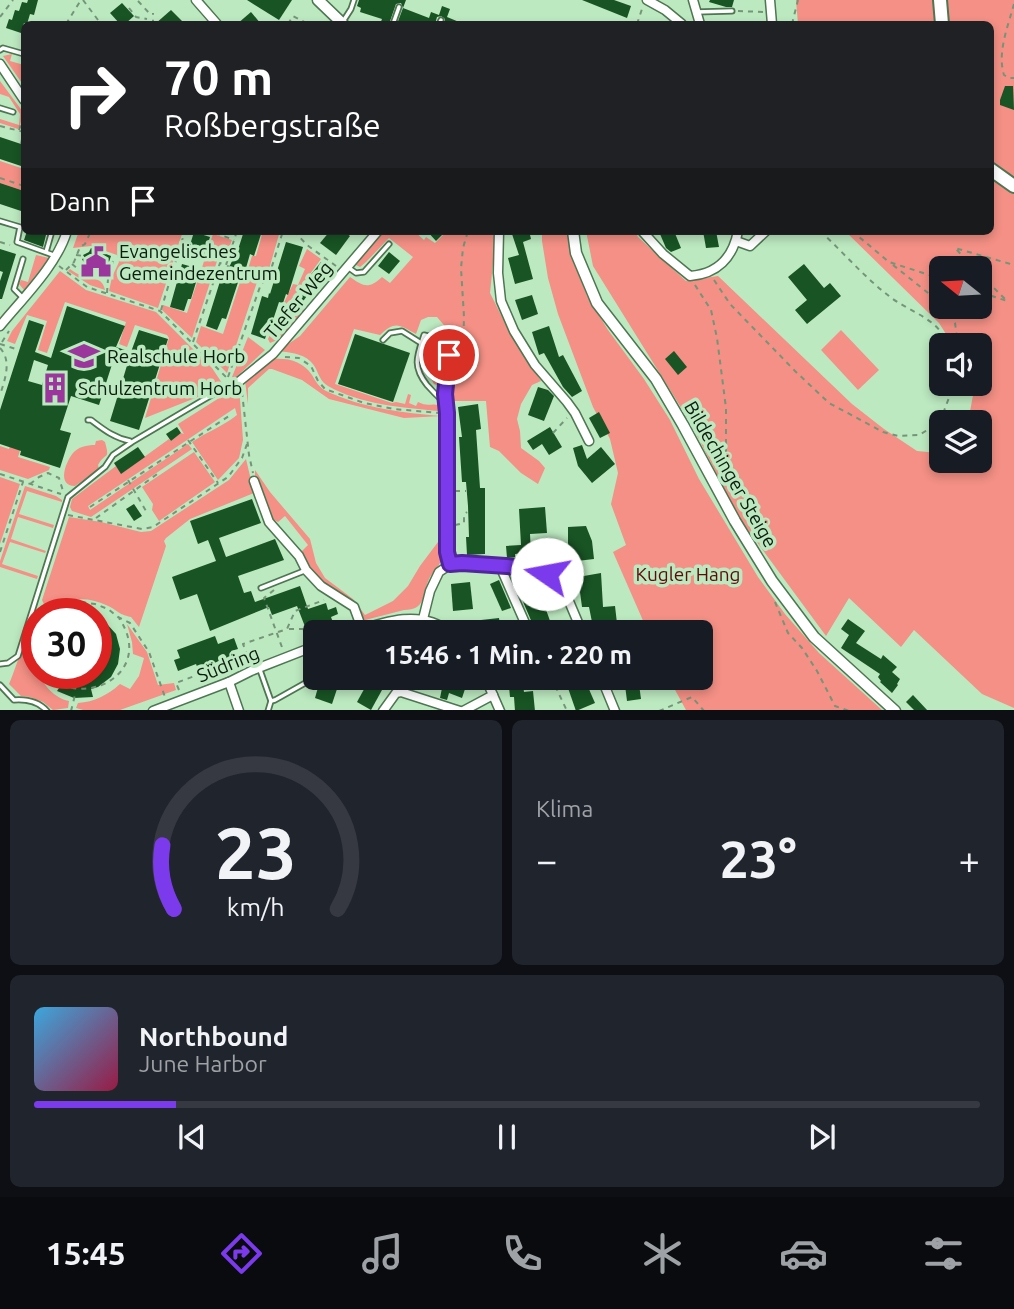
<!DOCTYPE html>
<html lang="de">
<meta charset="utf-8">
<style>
:root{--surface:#171b24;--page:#20242c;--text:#f1f3f6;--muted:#9ea1a6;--line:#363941;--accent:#7c3aed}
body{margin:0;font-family:Ubuntu,sans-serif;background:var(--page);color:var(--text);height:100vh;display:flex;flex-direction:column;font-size:26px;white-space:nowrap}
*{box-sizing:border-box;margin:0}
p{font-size:23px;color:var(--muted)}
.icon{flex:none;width:38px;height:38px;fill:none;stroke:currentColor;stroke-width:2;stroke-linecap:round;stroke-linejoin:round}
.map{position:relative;height:710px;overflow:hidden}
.details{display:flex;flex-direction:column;gap:10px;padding:10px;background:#0d0f14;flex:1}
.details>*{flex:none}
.hud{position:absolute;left:21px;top:21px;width:973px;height:214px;border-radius:10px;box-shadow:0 4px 10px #0003;background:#202124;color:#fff;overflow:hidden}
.needle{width:46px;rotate:288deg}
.tools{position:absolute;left:929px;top:256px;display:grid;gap:14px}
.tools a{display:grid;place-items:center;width:63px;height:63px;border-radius:10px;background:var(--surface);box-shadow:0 4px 10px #0003;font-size:35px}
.speed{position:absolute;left:21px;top:598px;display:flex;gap:14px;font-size:35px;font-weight:700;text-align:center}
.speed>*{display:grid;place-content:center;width:91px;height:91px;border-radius:50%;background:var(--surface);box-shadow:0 4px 10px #0003;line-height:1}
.speed .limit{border:10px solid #d22;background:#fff;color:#111}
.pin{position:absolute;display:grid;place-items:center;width:60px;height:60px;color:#fff;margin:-30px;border:4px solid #fff;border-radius:50%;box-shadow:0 2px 7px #0007}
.me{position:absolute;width:77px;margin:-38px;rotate:282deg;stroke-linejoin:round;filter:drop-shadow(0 0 5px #0008)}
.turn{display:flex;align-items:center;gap:24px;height:147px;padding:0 28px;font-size:32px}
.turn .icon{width:91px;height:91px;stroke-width:2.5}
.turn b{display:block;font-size:49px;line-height:60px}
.then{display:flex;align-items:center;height:66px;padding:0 28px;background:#0003;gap:14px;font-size:26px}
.big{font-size:52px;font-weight:700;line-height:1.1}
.details .widget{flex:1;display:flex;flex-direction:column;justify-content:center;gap:10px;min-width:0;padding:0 24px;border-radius:10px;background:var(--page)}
.details .dial{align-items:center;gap:0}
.dial svg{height:182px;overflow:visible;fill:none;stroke:var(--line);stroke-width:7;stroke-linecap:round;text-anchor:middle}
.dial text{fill:var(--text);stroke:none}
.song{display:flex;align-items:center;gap:21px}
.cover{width:84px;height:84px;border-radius:10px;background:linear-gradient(135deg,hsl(200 70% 55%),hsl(340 70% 35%))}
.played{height:7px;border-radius:4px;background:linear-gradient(90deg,var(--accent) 15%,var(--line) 15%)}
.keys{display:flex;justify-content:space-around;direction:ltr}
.heat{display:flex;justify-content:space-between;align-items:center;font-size:38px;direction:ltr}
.details .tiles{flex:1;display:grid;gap:10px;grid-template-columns:1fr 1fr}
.widget:last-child{grid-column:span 2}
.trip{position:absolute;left:303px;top:620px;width:410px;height:70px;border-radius:10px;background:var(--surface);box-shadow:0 4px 10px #0003;font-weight:700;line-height:70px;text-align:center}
.menu{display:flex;height:112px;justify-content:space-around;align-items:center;background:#090b0e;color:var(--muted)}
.menu .icon{width:49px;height:49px}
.menu .selected{color:var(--accent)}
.menu b{font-size:32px;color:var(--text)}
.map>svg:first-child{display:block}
</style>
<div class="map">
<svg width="1014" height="711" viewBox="0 0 1014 711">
<rect width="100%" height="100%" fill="#bce9c0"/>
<!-- green -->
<g fill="#f49085" fill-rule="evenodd">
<path d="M 796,0 L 1014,0 L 1014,708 L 982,694 L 914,630 L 901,647 L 849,598 L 826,636 L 740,519 L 690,422 L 593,266 L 586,231 L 635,231 L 638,237 L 686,281 L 718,276 L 852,404 L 884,429 L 917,451 L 938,453 L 941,450 L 942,460 L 980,460 L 980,422 L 968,422 L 974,390 L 972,383 L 980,383 L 980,345 L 953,345 L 939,323 L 845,231 L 990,231 L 990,24 L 798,24 ZM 942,268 L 980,268 L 980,306 L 942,306 Z"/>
<polygon points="12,54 10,61 24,65 24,86 3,56"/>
<polygon points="0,81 23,112 20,126 18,129 0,123 0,119 19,125 20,114 9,97 0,94"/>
<polygon points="0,161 24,169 24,191 0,183"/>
<polygon points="79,231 183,231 158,308 109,291 112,277 119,262 117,255 91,246 73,248"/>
<polygon points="263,231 280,231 267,276 248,269 252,256 256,256"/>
<path d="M 384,231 L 414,231 L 424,240 L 426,237 L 435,243 L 444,234 L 442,231 L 493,231 L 495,243 L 490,293 L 510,333 L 541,381 L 532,385 L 521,404 L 517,419 L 520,431 L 521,448 L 539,461 L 545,468 L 538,484 L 521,473 L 499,451 L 490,447 L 486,401 L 453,401 L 451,375 L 455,349 L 448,330 L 437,317 L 428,317 L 421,320 L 416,334 C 400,325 395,320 380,335 L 354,329 L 335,384 L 392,403 L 396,402 L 405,404 L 408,394 L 411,395 L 409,403 L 416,406 L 418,402 C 428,407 430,403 439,405 L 439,411 C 404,408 359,404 328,386 C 321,382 319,375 316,369 C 309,354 293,353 278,351 L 300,336 L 350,277 C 364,287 369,289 382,277 L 390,283 L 413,257 L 389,238 L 366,262 L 360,267 L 354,264 Z"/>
<polygon points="542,231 567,231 573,259 587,296 608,330 644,379 670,420 699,479 758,577 785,614 819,653 882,710 686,710 668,677 700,677 700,632 648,632 613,552 626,545 611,504 618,473 610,439 593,407 558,314 548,278 542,241"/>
<polygon points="213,234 232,240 225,259 218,258 192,338 162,310 163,305 187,313"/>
<path d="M 307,249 L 321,259 L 291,300 L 305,311 C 295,323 285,338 270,343 L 268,339 L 276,321 L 288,325 L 292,316 L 280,311 L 293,284 L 298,285 L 305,269 L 299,266 Z"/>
<polygon points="36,255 49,258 24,290 19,284 21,280 28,282"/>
<path d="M 70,269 C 73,271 77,274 81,275 C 92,280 102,276 105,290 L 90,285 L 68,271 Z"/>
<polygon points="60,271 86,290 156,312 212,368 222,383 218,389 145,418 169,338 167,335 135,325 127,347 119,344 126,322 65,302 47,353 38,350 47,321 27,315 15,344 7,341 12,331"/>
<polygon points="243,273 258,279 227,373 196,342 201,326 223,334"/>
<polygon points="841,330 879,370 858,390 821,350"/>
<polygon points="248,337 265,350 234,379 232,377"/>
<path d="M 431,346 L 436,347 L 438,351 L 434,374 L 442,376 L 440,386 L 434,384 C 427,370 422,362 428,347 Z"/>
<path d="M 274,359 C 290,358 303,362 312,375 C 316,382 319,387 326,391 C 362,408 403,413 442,416 L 404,418 L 329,399 L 302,380 L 272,369 L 269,369 L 248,388 L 248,404 L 245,381 Z"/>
<path d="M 235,388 L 240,399 L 243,440 L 239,458 L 219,479 L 218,480 L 192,442 C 207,432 223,426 237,415 L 235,408 L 88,506 L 90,510 L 188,444 L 192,449 L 91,517 L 72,511 L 70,507 L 72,499 L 116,466 L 122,473 L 169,439 L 171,441 L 181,433 L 184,434 L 178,424 Z"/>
<polygon points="19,418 29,421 18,457 50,467 49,470 28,479 0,470 0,446 9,449"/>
<path d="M 102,440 L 105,442 C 110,461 106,451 98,465 L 99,469 L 75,486 C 57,486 65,463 73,453 C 78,447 87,445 95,445 L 96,441 Z"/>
<polygon points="194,452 215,482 159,521 152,510 153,504 142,487"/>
<path d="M 246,459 L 254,493 L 190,519 L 166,538 L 164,541 L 166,546 L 139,627 L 131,617 C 117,614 118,610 106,605 C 84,595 66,598 48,613 L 42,600 L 69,517 L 101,522 L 141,532 L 151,531 L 229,480 Z"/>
<path d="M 255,470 L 270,492 L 310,539 L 316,563 L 325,578 L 353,599 L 365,615 L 393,601 L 408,586 L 420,566 L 441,538 C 441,545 443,553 441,560 C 439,568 432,572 429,579 C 422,595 426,610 404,610 L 365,620 L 352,601 L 322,583 L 312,570 L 302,553 L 302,551 L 308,545 L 285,516 L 278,522 L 271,518 L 255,480 Z"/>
<polygon points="0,477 20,484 0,544"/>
<polygon points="25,486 56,496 62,500 62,502 27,491 19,514 54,525 53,528 18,517 11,539 46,551 45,553 10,542 2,564 38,576 37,579 0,567 0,561"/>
<path d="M 127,624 L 147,652 L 158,685 L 174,683 L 176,690 L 120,710 L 87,711 L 76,708 L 78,703 C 94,702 108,695 120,684 L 130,689 L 139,676 L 144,658 L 133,654 L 132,642 Z"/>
<path d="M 27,644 C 34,649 33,656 35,665 C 39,679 52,698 69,701 L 68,708 L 53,710 L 43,702 L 30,697 L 21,696 L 9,684 C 15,671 18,655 27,644 Z"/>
</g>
<!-- building -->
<g fill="#185424" fill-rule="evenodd">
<polygon points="28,0 38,0 34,15 30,14 27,24 24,23 21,33 6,28 9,19 12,20 15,10 19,11 22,2 27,3"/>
<polygon points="247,0 292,0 279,20"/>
<polygon points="359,0 406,0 403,8 401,3 396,4 389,24 380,24 382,19 360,12 361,8 357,6"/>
<polygon points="582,0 614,0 631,6 627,18"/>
<polygon points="710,0 734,0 732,7 726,7 709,2"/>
<polygon points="122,3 134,16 125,24 120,24 110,13"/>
<polygon points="442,6 450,9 447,17 464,24 444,24 445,19 441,16 437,17 435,24 397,24 403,8 429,18 431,12 439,15"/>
<polygon points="171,10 185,24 155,24"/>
<polygon points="251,12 261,24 237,24"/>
<polygon points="1005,86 1013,86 1014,110 1000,105 1000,100"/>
<polygon points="0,137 24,145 24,167 0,159"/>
<polygon points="0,183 24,191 24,212 0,204"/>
<polygon points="27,231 47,231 43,247 24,240"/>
<polygon points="244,231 262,231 254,256 250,254 246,268 243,267 226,319 222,318 217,330 206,326 222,275 225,276 233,259 235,259"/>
<polygon points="330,231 343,231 350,236 336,255 320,243"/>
<polygon points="427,231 446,231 436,241"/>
<polygon points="511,231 529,231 531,239 523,242 533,279 515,284 508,258 519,255"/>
<polygon points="667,231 674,231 681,248 671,252 666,248 660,234"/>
<polygon points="703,231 716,231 719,247 706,248"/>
<polygon points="194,232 210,237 204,257 188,251"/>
<polygon points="286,242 303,247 288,295 286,294 283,303 279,302 271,326 269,325 265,339 251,334 262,296 268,298 269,293 270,294"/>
<polygon points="91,248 111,256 105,274 94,271 92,274 83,271 85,265 82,259 85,258 83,255 89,252"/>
<polygon points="0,249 16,254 2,299 0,299 0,281 3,272 0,271"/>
<polygon points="389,252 400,261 389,274 378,266"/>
<polygon points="321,262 327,266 327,269 301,304 292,298"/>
<polygon points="182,264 200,269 191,299 188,299 184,311 170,307"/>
<polygon points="804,264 824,288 830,283 841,296 807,324 795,310 807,300 788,277"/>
<polygon points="532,295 538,314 522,320 515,300"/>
<path d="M 67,306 L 125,326 L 116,347 L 131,352 L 139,330 L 168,339 L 139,430 L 110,421 L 129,359 L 115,355 L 99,405 L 71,396 L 60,430 L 71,433 L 60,468 L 20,455 L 21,451 L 0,444 L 0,410 L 29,320 L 44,325 L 35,352 L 51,358 ZM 34,360 L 48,365 L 42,385 L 28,381 Z"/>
<polygon points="549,326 559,357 563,355 582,391 572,397 563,387 544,353 539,355 532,332"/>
<polygon points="355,334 410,353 393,402 338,384"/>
<polygon points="674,351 687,367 678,375 665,359"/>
<polygon points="538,387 548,390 554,396 544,421 528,415"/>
<polygon points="478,404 481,429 476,430 480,488 485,488 485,554 467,555 466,537 469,537 468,506 466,482 462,482 459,437 462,437 458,407"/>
<polygon points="599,412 610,433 600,438 589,418"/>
<polygon points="177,427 181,433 171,441 166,434"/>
<polygon points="550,427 562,447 549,455 542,444 533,450 527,441"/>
<polygon points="582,445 587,459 601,447 615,464 592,483 578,466 573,448"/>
<polygon points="138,447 145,457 121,474 114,463"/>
<polygon points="252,499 261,523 219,538 226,557 275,539 284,560 238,576 244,593 251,591 255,602 300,586 308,609 326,603 328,610 336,607 338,614 331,617 335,628 324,632 315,632 315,635 309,637 297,606 272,615 269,607 210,631 197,594 180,600 172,577 216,561 208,540 198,544 190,521"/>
<polygon points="134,504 142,516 134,521 126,509"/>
<polygon points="545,507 547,533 530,534 531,553 515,554 515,557 507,558 506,546 521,545 519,509"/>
<polygon points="586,526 592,541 594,559 577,561 575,566 568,566 568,527"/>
<polygon points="542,551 556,556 553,567 538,562"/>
<polygon points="601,573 603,607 615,606 618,632 594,632 589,607 582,607 578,577"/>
<polygon points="523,579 527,587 533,584 544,604 554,632 536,632 515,583"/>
<polygon points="499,580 511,608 502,611 490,584"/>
<polygon points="470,582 473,609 453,611 451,584"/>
<polygon points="96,612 116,634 120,649 118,664 111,677 98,687 91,689 93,697 74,698 57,691 61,685 50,674 96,674"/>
<polygon points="499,618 501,632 482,632 481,620"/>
<polygon points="848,619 865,631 856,643 881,659 883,655 897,667 892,672 900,679 897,684 898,685 892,693 880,682 881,681 878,677 880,674 841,648 849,635 841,629"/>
<polygon points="215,636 218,644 234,638 238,649 231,651 233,656 198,669 196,664 178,671 174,660 180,658 177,650"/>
<polygon points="321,677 341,677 332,704 315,698"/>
<polygon points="416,677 469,677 462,698 449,693 447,700 440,698 442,688 416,679"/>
<polygon points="508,677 519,677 520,685 523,685 524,692 533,691 535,711 515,711 514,697 510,697"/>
<polygon points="624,677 638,677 641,699 627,701"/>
<polygon points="585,680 595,703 576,711 568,688"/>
<polygon points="368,682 382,690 371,710 357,702"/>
<polygon points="913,695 928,711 915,711 906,702"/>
</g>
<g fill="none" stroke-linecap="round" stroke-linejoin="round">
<!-- service casing -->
<g stroke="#4d7651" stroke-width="7">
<g id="service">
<polyline points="696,12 732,11"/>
<polyline points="342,23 351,9 354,0"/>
<polyline points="393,24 399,7"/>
<polyline points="439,24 441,20"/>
<polyline points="0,50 3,48 24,54"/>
<polyline points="0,108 13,112"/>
<polyline points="0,221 20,227 17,242 56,256"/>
<polyline points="46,252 52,231"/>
<polyline points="23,259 14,289 23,298"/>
<polyline points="349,268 356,273 364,272 389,244"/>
<polyline points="383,340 390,333 402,331 421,343"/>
<path d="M 444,401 C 437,397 433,391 427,385 C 412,366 417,356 424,335 L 436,338 L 447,344 L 449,353"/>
<path d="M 88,420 L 91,420 C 103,429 114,438 130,441"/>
<polyline points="261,588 304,571"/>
<polyline points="24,641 37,633"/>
<polyline points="0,664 8,663 18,656 68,497 105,467 113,455 132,442 198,403 224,388 235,385"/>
<polyline points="260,670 271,701 268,711"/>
<path d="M 0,685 L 14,700 C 27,699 38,701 47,711"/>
<polyline points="271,701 275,700 307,682 315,673"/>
</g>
</g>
<!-- minor casing -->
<g stroke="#4d7651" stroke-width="11">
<g id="minor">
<polyline points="196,0 217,24"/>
<polyline points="647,0 665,10 682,24"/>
<polyline points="693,0 700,24"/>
<polyline points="770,0 772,24"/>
<polyline points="0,64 24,100"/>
<polyline points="499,231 498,273 501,301 514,331 535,365 567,402 575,413 589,441"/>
<path d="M 642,231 L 663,254 L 690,276 C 717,274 733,258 738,231"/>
<polyline points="736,241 750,246 766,231"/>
<path d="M 0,326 C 23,298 57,265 67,231"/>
<polyline points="236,384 273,354 378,231"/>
<polyline points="254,481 269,522 299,556 306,570 321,586 354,607 362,629"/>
<polyline points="451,564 462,563 534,567 560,580 582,632"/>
<polyline points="500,566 529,632"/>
<polyline points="423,619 430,591 439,572 451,564 447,552 447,413 445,394 449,355"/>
<path d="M 354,632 C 386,621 421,609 450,632"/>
<polyline points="485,677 500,711"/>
<polyline points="601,677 615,711"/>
<polyline points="229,682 239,711"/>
<polyline points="153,711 229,682 251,671 315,646"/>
<polyline points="383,711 396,693 401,692 460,711"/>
<polyline points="463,711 493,695"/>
</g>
</g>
<!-- tertiary casing -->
<g stroke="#4d7651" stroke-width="13">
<g id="tertiary">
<polyline points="318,0 343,24"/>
<polyline points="573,231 576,253 597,303 656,379 683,425 735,521 772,581 814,637 895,711"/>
</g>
</g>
<!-- primary casing -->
<g stroke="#4d7651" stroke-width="16">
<g id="primary">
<polyline points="940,0 942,24"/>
<polyline points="990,169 1014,186"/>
</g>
</g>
<!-- path -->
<g stroke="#749577" stroke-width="2" stroke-dasharray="5 5" stroke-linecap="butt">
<polyline points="83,0 101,24"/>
<polyline points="138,1 151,15"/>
<path d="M 1014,4 C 1008,26 997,53 1004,75 L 1009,78 L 1014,78"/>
<polyline points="129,8 136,17 147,19"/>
<polyline points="738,11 764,12"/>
<polyline points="0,17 13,0"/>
<polyline points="154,23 160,24"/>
<polyline points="66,24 81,0"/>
<polyline points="151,24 153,22 153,13"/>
<polyline points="288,24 293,16 308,24"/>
<polyline points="637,24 642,9"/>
<polyline points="792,24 798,0"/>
<polyline points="0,126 24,132"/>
<polyline points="19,130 24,116"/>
<polyline points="21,144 23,134"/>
<polyline points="0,178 24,186"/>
<polyline points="219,231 218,234 234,240"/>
<polyline points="294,231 307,245 336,266"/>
<path d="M 820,231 C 843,252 864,277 889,296 C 907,311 941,319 947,345"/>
<polyline points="852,231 889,262 942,279"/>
<polyline points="0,242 10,245"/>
<polyline points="76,255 84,256"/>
<polyline points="72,264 83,273 108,279"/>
<polyline points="893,265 942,304"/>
<polyline points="59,266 87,287 160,311 228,379"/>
<polyline points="227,266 268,279"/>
<polyline points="974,268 955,248 1014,265"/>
<polyline points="66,270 74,262 80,247 85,244 91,231"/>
<polyline points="980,274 1007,301 980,292"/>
<polyline points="714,280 730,304 795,371 829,403 883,432 898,436 919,435 934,426 944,411 950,395 951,383"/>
<polyline points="695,285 711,310 717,338 726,408 726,454 728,474 719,473"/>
<polyline points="107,293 108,279 113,261"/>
<polyline points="944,306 955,323 958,345"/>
<polyline points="161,310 185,231"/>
<polyline points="2,342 9,331"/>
<polyline points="193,342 220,263 226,265 237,231"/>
<polyline points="0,344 16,349"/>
<path d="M 0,348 C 12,361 5,379 0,395"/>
<polyline points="285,357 299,358 311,366 318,381 325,389 364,403 394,409 439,413"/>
<polyline points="456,375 463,353 464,317 461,268 463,248 468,231"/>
<polyline points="228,377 261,284 268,279 283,231"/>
<polyline points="242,392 249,455 253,473"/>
<polyline points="553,433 567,418"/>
<polyline points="188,440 218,483"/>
<polyline points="0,474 61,494"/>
<polyline points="128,480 146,511"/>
<polyline points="30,484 39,477 48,473 59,478 63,491"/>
<polyline points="455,491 466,491"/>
<polyline points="90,507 229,416"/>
<polyline points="68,515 142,529 153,527 228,477 242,458 247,444"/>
<polyline points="96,518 160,472"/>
<polyline points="455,525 464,523 464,515 467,512"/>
<polyline points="0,552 23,482"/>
<polyline points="274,590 264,598 283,650"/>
<polyline points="775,602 788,633 802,648 817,671 835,706 849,711"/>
<polyline points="41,606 45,614"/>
<polyline points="54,614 69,605 82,602 95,604 108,609 118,617 130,623 149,652 165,697"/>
<polyline points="289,629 303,629 307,640"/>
<polyline points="248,656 243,644 287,629 295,611 324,600"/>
<polyline points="311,656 314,667"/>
<path d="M 45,674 C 84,711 156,673 119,618"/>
<polyline points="388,677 392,686"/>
<polyline points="551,677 567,711"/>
<polyline points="567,686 586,677"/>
<polyline points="179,690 176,683 248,656 249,661"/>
<polyline points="71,711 75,695"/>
<polyline points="659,711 692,697 704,711"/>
</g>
<!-- service -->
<use href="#service" stroke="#fff" stroke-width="3.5"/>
<!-- minor -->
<use href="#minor" stroke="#fff" stroke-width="8"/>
<!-- tertiary -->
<use href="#tertiary" stroke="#fff" stroke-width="10"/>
<!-- primary -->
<use href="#primary" stroke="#fff" stroke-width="12"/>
</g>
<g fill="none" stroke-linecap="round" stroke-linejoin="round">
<!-- route casing -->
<g stroke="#51269a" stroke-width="18">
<polyline id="route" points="449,355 445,394 447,413 447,552 450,564 462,563 534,568 547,574"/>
</g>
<!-- route -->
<use href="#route" stroke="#7c3aed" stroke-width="12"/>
</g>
<!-- icons -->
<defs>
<g id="civic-bare" transform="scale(2.415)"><path d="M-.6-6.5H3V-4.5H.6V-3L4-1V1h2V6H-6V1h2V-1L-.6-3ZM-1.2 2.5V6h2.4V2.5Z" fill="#9a369c" stroke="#bce9c0" stroke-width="2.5" paint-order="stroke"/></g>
<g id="school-bare" transform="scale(2.415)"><path d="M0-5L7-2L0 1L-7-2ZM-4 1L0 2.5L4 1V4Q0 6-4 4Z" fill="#9a369c" stroke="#bce9c0" stroke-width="2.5" paint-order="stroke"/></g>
<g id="building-bare" transform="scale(2.415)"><path d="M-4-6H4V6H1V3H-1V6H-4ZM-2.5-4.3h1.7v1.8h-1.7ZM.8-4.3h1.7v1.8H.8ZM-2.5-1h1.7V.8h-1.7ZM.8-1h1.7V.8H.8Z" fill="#9a369c" stroke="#bce9c0" stroke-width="2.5" paint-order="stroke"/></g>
</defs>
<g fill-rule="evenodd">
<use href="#civic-bare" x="96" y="262"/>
<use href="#school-bare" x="84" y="356"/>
<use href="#building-bare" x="55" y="388"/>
</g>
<g text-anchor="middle" stroke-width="7" stroke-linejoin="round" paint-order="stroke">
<!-- poi labels -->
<g font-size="19" fill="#0c1d0e" stroke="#bce9c0" text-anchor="start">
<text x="119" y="258">Evangelisches<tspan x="119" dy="22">Gemeindezentrum</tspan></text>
<text x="107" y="363">Realschule Horb</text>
<text x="78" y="395">Schulzentrum Horb</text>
</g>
<!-- street labels -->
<g font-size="19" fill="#0c1d0e" stroke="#bce9c0">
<text transform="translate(298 300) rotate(-50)" y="7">Tiefer Weg</text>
<text transform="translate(731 474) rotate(60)" y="7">Bildechinger Steige</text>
<text transform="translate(228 664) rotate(-22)" y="7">Südring</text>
</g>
<!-- park labels -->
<g font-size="19" fill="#5f090b" stroke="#bce9c0">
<text x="688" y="581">Kugler Hang</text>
</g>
</g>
</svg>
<div class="tools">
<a><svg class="needle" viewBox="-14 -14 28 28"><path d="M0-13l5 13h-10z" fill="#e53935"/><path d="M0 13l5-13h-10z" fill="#9ea1a6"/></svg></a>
<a><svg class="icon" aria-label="sound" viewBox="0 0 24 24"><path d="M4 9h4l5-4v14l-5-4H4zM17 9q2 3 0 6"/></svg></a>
<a><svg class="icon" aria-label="layers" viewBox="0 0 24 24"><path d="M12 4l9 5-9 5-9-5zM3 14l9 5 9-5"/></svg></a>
</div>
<div class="speed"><div class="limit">30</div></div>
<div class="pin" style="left:449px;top:355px;background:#d93025"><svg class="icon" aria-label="arrive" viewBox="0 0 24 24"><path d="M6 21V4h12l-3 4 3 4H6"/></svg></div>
<svg class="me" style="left:547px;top:574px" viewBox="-20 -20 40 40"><circle r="19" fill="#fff"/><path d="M0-13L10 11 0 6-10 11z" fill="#7c3aed"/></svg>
<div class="trip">15:46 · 1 Min. · 220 m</div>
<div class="hud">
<div class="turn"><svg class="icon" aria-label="right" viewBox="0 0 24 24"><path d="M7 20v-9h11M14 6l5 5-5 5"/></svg><div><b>70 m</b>Roßbergstraße</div></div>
<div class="then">Dann<svg class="icon" aria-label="arrive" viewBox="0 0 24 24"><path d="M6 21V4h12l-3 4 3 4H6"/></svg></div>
</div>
</div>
<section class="details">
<div class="tiles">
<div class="widget dial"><svg viewBox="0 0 100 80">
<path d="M14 69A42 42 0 1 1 86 69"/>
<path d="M14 69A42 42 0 0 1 9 41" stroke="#7c3aed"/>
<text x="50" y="56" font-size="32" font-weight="700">23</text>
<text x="50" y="72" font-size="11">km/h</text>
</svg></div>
<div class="widget"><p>Klima</p>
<div class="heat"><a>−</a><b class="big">23°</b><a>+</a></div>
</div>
<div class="widget">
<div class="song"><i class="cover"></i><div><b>Northbound</b><p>June Harbor</p></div></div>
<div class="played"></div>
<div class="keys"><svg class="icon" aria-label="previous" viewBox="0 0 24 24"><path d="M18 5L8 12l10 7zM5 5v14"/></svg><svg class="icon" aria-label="pause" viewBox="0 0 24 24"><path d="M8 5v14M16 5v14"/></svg><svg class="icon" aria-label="next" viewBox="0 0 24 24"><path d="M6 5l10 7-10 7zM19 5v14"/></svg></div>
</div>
</div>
</section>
<nav class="menu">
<b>15:45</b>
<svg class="icon selected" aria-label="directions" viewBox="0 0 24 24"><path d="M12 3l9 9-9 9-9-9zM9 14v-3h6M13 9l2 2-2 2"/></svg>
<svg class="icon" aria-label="music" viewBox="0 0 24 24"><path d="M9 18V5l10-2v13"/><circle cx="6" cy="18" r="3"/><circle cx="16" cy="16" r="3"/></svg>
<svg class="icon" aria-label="phone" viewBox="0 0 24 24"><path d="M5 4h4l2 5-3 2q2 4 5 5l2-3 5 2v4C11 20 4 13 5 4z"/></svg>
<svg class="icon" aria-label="climate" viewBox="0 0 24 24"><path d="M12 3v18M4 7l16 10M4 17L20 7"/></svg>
<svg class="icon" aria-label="car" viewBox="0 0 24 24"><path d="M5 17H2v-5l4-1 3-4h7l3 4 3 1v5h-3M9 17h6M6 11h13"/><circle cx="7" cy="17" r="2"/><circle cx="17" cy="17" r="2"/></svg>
<svg class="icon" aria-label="filters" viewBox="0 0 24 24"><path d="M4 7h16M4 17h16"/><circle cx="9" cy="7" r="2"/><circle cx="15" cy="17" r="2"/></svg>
</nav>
